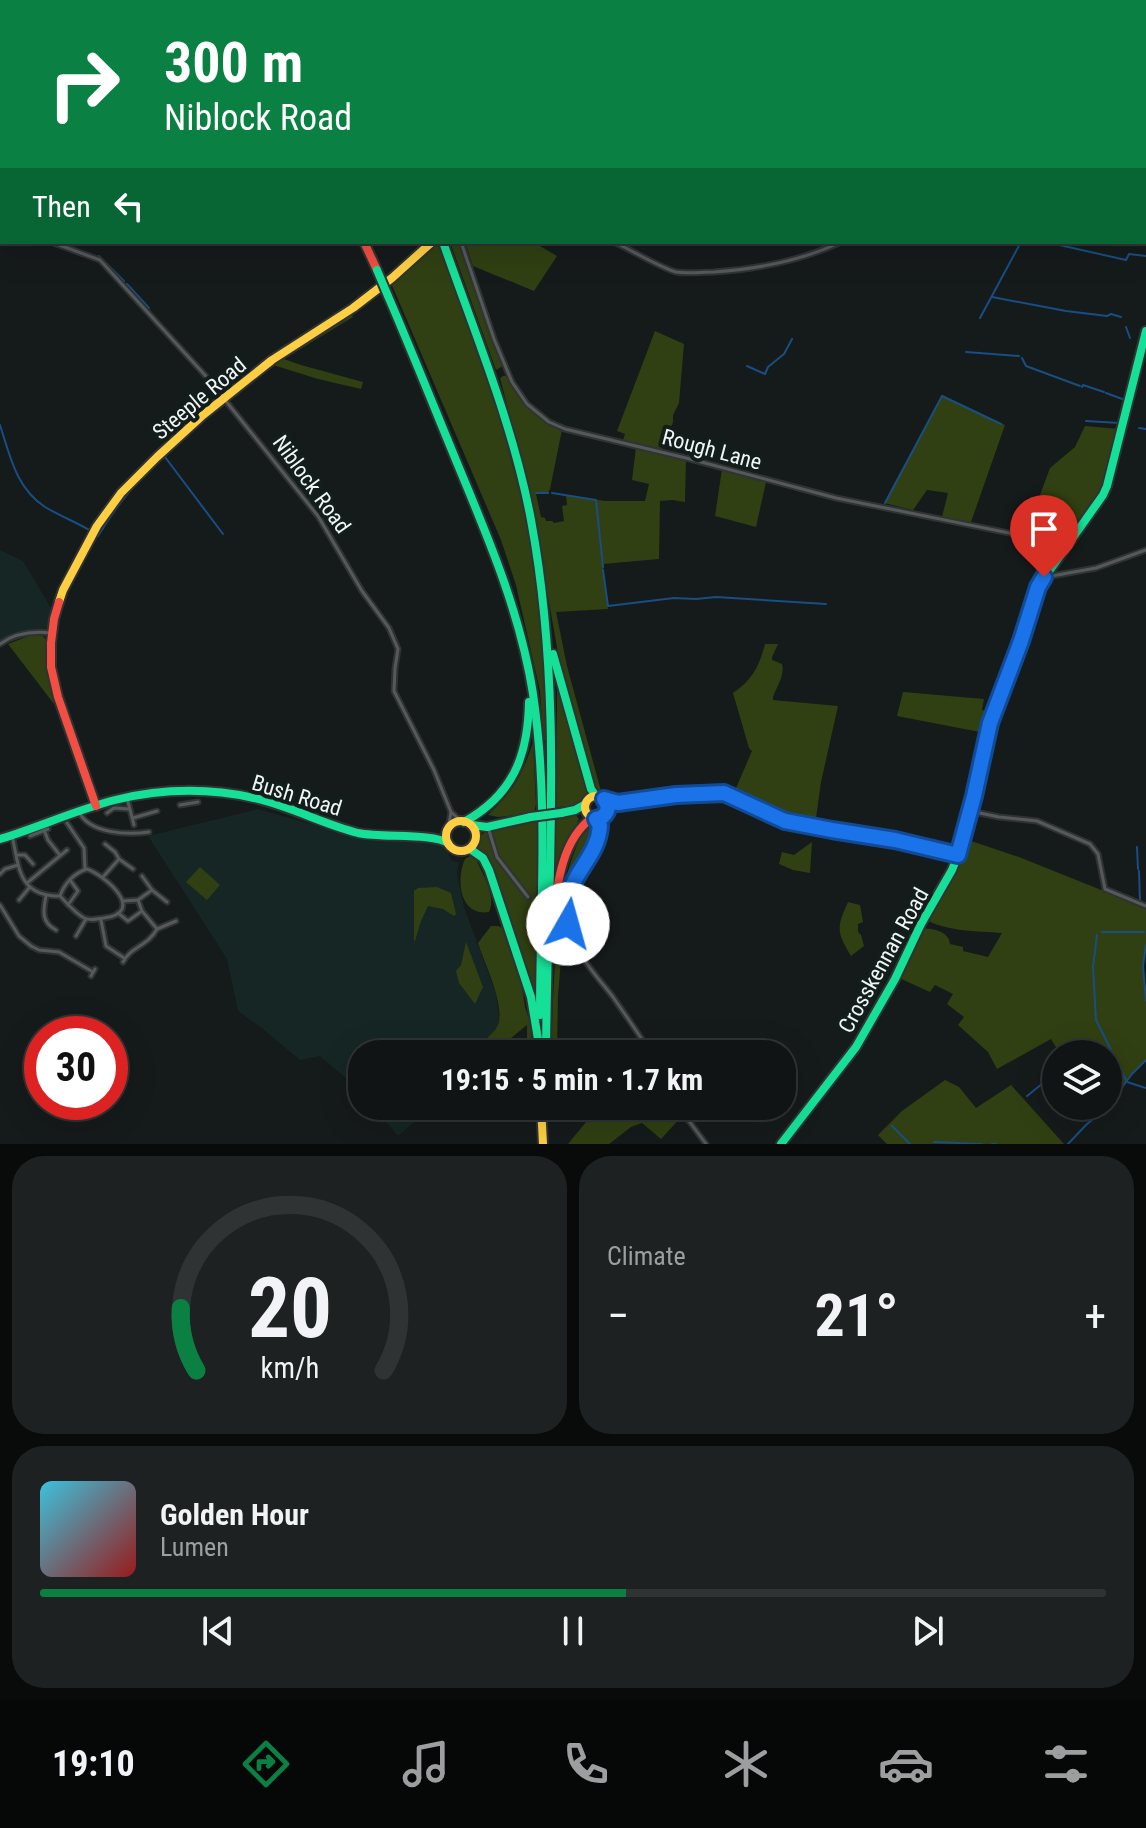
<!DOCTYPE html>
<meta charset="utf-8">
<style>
:root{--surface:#101414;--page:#1e2122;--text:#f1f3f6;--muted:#9c9ea0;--line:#303334;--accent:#0b8043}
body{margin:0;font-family:"Roboto Condensed",sans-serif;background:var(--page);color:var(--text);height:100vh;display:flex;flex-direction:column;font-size:30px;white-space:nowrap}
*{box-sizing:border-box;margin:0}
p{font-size:26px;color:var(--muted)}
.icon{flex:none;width:44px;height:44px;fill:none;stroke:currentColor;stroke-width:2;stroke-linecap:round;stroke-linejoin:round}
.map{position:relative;height:1144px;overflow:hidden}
.details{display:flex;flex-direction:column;gap:12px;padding:12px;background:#090b0b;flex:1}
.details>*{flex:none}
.hud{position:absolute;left:0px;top:0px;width:1146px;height:244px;box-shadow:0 8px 32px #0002,0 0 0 2px var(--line);background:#0b8043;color:#fff;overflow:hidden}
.fabs{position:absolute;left:1042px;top:1040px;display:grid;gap:16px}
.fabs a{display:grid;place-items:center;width:80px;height:80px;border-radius:50%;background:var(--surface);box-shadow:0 8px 32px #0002,0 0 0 2px var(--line);font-size:40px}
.speed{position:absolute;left:24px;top:1016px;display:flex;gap:16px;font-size:40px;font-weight:700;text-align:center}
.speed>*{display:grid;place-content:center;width:104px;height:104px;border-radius:50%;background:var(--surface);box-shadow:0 8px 32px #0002,0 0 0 2px var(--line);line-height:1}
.speed .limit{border:12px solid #d22;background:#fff;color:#111}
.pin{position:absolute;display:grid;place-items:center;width:68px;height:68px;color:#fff;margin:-82px -34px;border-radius:50% 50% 50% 0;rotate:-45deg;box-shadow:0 0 8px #0007}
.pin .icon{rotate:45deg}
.me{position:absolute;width:88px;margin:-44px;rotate:7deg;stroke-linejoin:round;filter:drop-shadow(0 0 6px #0008)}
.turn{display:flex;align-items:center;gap:28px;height:168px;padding:0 32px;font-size:36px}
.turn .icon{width:104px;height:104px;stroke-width:2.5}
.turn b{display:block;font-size:56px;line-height:68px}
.then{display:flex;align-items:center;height:76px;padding:0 32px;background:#0003;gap:16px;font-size:30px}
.big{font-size:60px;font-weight:700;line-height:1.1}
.details .card{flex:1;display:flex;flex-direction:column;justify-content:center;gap:12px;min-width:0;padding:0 28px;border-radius:32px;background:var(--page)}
.details .dial{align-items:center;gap:0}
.dial svg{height:208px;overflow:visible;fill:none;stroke:var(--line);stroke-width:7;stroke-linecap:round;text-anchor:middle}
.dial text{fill:var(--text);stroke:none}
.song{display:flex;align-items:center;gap:24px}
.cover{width:96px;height:96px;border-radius:12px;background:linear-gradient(135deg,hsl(190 70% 55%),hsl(0 70% 35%))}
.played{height:8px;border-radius:4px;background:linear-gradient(90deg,var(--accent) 55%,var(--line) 55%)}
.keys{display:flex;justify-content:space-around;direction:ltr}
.heat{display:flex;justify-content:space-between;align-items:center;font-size:44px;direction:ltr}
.details .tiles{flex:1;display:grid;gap:12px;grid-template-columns:1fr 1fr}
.card:last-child{grid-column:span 2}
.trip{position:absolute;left:348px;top:1040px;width:448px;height:80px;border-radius:32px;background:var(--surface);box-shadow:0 8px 32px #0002,0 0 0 2px var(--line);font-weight:700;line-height:80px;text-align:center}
.tabs{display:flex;height:128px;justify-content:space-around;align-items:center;background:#060808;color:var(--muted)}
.tabs .icon{width:56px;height:56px}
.tabs .active{color:var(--accent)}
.tabs b{font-size:36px;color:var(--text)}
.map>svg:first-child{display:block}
</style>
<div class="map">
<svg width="1146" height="1144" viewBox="0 0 1146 1144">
<rect width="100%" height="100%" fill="#151a1a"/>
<!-- built -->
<g fill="#152624">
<polygon points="0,550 23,561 54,613 50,630 31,630 16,633 0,641"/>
<polygon points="258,809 353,836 433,841 447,847 448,853 452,861 459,862 457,874 464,907 496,994 499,1018 492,1054 362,1054 362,1092 320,1056 300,1060 263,1029 238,1011 227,959 148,836"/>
<polygon points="373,1106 432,1106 398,1136"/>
</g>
<!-- green -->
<g fill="#304012">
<polygon points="450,242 459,242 503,366 496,370"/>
<polygon points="465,242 533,242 557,256 534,291 473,266"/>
<polygon points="437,243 486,365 529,528 539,593 546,677 548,741 543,740 540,691 516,585 501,540 391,283"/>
<polygon points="350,312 353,317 284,359 301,365 363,382 361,389 318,379 270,364"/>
<polygon points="655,331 684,344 679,403 673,415 673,422 662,450 623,440 625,434 617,431"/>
<path d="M 503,376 L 507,376 C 523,407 532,416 562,430 L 550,489 L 548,493 L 536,494 L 541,517 L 545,518 L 546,521 L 552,521 L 554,523 L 564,521 L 562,506 L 567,505 L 566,495 L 605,501 L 645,501 L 649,484 L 632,480 L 636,447 L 686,460 L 685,502 L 673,500 L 660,501 L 659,559 L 603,564 L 608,609 L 556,612 L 567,666 L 601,791 L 596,789 L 561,670 L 529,489 L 500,378 Z"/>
<polygon points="942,395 1005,425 971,522 942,517 948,493 927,490 913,510 884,503"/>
<polygon points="1085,426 1119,429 1104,490 1054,558 1042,570 1036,560 1026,533 1050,468 1075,447"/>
<polygon points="722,469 766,482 756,527 715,516"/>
<polygon points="39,635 43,636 48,642 46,668 54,704 8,644 29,636"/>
<path d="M 765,644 L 778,644 L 772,657 L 772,660 L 782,664 C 785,676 777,686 773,697 L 773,700 L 838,706 L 821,782 L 815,825 L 779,817 L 733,795 L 752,751 L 749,748 L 733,693 C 752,680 759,667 765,644 Z"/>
<path d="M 557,685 L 587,790 C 584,807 572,806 557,807 Z"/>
<polygon points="903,692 984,699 982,710 992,712 985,733 897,716"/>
<path d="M 533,743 L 536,804 L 534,813 L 498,817 L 488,815 C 514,790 521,777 533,743 Z"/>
<path d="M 575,814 L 579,819 C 573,832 564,860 555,869 L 556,819 Z"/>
<path d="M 539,821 L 535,1001 L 495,875 L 487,857 L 477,848 C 478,843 479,839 482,835 C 489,826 527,822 539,821 Z"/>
<path d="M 586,825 L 597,832 L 595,842 L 572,879 L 566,899 L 558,996 L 557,1054 L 551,1054 C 552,1023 553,993 555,962 C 559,908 562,874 586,825 Z"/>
<path d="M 965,839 L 1019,857 L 1146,908 L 1146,945 L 1143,966 L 1146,1001 L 1146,1060 L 1132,1074 L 1108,1106 L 1108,1054 L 1060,1054 L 1051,1039 L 997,1069 L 988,1052 L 958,1025 L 964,1017 L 947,1004 L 953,994 L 935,985 L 930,992 L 899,978 L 922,928 C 934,929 949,931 950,944 L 963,947 L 963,951 L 988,957 L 1002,933 C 978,931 950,932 926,920 Z"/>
<polygon points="812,842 810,873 793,870 779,864 782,852 794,855"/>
<path d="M 470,856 L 474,857 L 477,861 C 483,875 497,898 489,912 C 459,917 456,878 465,859 Z"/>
<polygon points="200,867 220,885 207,900 186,882"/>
<polygon points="437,887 451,893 456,914 454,916 443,909 428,906 421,921 415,941 414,941 414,891 418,888"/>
<path d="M 848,902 L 860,905 L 863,922 L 858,924 L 858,932 L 861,935 L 864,946 L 851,956 C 837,932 836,928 848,902 Z"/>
<path d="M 491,926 L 498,926 L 502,928 L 522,987 L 525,1007 L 531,1025 L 532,1054 L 527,1054 L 527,1025 L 499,1048 L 490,1044 L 488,1037 C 491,1034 495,1031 497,1027 C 507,1007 484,963 478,943 Z"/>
<polygon points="466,942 483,987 475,1004 459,983 456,971 461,965"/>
<polygon points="945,1080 959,1087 976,1108 1011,1085 1064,1144 887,1144 878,1135 902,1111"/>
<polygon points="599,1106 677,1106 683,1115 661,1139 642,1123 631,1127 609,1144 568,1144"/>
</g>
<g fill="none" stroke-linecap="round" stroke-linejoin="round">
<!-- stream -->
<g stroke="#184e83" stroke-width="2">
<polyline points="261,0 263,2"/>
<polyline points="838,2 840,0"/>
<polyline points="0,23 2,25"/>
<polyline points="0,228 2,229"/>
<polyline points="46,242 57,246"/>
<polyline points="1046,242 1126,260 1129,254 1146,256"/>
<polyline points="99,256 124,281"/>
<polyline points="127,284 149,308"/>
<polyline points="992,297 1066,311 1107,316 1111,314 1121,317"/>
<polyline points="980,318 1021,242"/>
<polyline points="1126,327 1130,338"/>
<polyline points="966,352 1019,356"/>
<polyline points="1022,358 1026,366 1080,386"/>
<polyline points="747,366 765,374 768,367 784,354 792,339"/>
<polyline points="1082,387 1083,385 1104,392"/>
<polyline points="1106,393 1125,400"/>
<polyline points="1086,421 1120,423"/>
<path d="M 0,425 C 10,456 16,488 45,507 C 60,516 76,522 91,531"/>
<polyline points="1139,428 1146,429"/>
<polyline points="536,493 548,493"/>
<polyline points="552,493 596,500 603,567"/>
<polyline points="885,503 942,396 1001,424"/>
<path d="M 96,534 L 98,536 C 113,511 141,473 165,457 L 223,534"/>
<polyline points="603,570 608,606 674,598 696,599 716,597 826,604"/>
<polyline points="1137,847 1138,869"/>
<polyline points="1139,871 1140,901"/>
<polyline points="1102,932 1144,932"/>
<polyline points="1097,935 1093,967 1096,1020 1127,1082 1146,1088"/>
<polyline points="1146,945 1143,966 1146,1001"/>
<polyline points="1027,1096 1048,1079 1056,1067"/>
<polyline points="1108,1106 1132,1074 1146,1060"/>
<polyline points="892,1126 910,1144"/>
<polyline points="934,1142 982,1144"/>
<polyline points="992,1144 996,1144"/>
<polyline points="1068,1144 1086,1125 1107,1107"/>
</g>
<!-- street casing -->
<g stroke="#2f3333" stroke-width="7">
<g id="street">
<polyline points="0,225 2,226"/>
<polyline points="51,242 100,260 224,396 225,400 318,516 362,591 389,628 398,649 395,668 394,691 434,770 451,812 461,821"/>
<path d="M 461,242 L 494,339 L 512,382 L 527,404 L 549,422 L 565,429 L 690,459 L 836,498 L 1019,535 C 1032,543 1033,566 1046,577 L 1096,568 L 1146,550"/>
<path d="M 614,242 C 631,250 659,267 676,272 C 688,274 701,272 714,272 C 757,269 801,261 841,242"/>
<path d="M 0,644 C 15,633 33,631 51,633"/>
<polyline points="127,798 134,825"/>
<polyline points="604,799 618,803"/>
<polyline points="180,805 198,802"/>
<polyline points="607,810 618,803 661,796 724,793 785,821 832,830 895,840 958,855"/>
<polyline points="970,811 999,817 1037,821 1090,844 1098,854 1105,889 1146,906"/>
<path d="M 79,812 C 90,834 128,835 149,832"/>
<polyline points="107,813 114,808 129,809"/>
<path d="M 606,814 C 600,826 600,838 595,849 C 587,864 575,876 570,893 C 557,936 589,966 613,997 C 626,1016 640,1035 651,1054"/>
<polyline points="133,818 157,811"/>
<polyline points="67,823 84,848 85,869"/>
<polyline points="488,827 497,857 528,897"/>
<polyline points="44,830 48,840 59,854"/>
<polyline points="448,830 451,812"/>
<path d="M 12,835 C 19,867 18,896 60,896 C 67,903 75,913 84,918 C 90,921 97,919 104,918 C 147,912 106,876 87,869 C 74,873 64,884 60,896"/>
<polyline points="30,836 48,829"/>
<polyline points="105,844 115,852 119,859 133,869"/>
<polyline points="17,855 25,855 33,864"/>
<polyline points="0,874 5,869 18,865"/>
<polyline points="142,876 152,890 167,902"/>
<polyline points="103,877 119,859"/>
<polyline points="27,883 67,850"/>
<path d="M 46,896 C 43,911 41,922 56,930"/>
<polyline points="19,900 29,888"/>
<polyline points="138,900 142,911 157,929 176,921"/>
<polyline points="123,901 138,900 152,890"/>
<polyline points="0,905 19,936 31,946 39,950 59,952 93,972"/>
<polyline points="68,905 78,891 70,880"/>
<polyline points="118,913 128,921 142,911"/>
<polyline points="101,920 106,946 124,958"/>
<polyline points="76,936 86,919"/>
<path d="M 123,962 C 130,947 148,946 157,929"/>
<polyline points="91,976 95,969"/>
<polyline points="678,1106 706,1144"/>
</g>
</g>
<!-- fast casing -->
<g stroke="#2f3333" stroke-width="12">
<g id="fast">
<polyline points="233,0 235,2"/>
<polyline points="326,0 328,2"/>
<polyline points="636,2 637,0"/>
<path d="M 443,242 C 475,334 513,424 531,520 C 564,697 547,876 546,1054"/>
<path d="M 388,296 C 413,354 436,412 460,470 C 490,542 521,616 533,694 C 549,801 540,908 540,1015"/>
<polyline points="553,654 591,789 596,796"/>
<polyline points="561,813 575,810 584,805"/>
<path d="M 464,822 C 513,795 528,756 529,702"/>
<polyline points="472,825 487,827 531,817"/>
<path d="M 0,839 C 39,827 76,810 115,800 C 160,789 209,788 254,798 C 290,806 323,824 358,833 C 382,838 432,833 448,843"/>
<polyline points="470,849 483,858 489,870 531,997 540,1051"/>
<polyline points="781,1144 856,1047 895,979 921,924 952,870 958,855 974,796 990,723 1021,641 1038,587 1103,495 1107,486 1146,331"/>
</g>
</g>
<!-- slow casing -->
<g stroke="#2f3333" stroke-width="12">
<g id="slow">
<polyline points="59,602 63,590 97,526 121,493 157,457 203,415 272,360 353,308 392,278 432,242"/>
<circle cx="596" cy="807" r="11"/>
<circle cx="461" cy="836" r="15"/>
<polyline points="541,1106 543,1144"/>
</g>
</g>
<!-- jam casing -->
<g stroke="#2f3333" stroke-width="12">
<g id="jam">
<polyline points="364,242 377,270"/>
<polyline points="59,602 54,619 51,643 51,667 58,697 96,806"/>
<path d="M 553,919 C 557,885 562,839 592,818"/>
</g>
</g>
<!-- street -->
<use href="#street" stroke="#555959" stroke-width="3"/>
<!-- fast -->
<use href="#fast" stroke="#16e098" stroke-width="8"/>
<!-- slow -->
<use href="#slow" stroke="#ffcf43" stroke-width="8"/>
<!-- jam -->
<use href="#jam" stroke="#f24e42" stroke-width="8"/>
<!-- fast-bridge casing -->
<g stroke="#2f3333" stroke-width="12" stroke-linecap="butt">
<g id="fast-bridge">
<polyline points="377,270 388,296"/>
<polyline points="531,817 561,813"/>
</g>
</g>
<!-- fast-bridge -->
<use href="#fast-bridge" stroke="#16e098" stroke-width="8"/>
</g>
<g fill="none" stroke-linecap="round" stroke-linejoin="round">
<!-- route casing -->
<g stroke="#114b97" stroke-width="20">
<path id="route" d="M 568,924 C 567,913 567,902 570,891 C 579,866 598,853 600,826 L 596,819 C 607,817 611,808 604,799 L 618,803 L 676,795 L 724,793 L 785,821 L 832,830 L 895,840 L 958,855 L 974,796 L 990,723 L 1021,641 L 1038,587 L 1044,577"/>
</g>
<!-- route -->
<use href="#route" stroke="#1a73e8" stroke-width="14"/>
</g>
<g text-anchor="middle" stroke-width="8" stroke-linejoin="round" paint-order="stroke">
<!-- street labels -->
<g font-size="22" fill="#eff7f6" stroke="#121d1c">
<text transform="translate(199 398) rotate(-40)" y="8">Steeple Road</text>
<text transform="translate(712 449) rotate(15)" y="8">Rough Lane</text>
<text transform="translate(312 484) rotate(54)" y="8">Niblock Road</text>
<text transform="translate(297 795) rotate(17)" y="8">Bush Road</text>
<text transform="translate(883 960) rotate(-61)" y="8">Crosskennan Road</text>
</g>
</g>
</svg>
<div class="fabs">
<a><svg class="icon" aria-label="layers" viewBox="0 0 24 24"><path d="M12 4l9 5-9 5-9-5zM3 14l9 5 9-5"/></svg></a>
</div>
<div class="speed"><div class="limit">30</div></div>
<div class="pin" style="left:1044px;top:577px;background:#d93025"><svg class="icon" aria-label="arrive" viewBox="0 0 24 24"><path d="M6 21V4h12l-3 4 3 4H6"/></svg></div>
<svg class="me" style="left:568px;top:924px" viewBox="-20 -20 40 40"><circle r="19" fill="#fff"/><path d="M0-13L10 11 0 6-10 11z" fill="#1a73e8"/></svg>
<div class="trip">19:15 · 5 min · 1.7 km</div>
<div class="hud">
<div class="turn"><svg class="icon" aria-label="right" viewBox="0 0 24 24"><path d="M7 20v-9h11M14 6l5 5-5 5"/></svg><div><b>300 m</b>Niblock Road</div></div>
<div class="then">Then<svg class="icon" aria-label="left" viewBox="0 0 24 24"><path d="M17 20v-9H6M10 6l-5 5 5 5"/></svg></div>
</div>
</div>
<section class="details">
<div class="tiles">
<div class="card dial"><svg viewBox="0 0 100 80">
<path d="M14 69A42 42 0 1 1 86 69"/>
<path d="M14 69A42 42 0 0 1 8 45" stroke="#0b8043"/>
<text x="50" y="56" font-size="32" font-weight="700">20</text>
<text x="50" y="72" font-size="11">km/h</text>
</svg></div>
<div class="card"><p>Climate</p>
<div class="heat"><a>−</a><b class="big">21°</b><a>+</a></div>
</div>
<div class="card">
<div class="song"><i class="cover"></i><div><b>Golden Hour</b><p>Lumen</p></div></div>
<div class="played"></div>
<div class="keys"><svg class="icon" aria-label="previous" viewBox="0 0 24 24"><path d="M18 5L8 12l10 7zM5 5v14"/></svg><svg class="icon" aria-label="pause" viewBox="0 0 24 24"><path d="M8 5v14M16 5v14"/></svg><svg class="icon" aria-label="next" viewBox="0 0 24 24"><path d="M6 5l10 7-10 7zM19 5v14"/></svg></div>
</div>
</div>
</section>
<nav class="tabs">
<b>19:10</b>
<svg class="icon active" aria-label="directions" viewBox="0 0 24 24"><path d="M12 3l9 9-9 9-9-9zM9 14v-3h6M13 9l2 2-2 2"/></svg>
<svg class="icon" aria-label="music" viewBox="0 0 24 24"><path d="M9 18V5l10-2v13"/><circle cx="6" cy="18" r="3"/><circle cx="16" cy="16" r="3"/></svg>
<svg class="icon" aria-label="phone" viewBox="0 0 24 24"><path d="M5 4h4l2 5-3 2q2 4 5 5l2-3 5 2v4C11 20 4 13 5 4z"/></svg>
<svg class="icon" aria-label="climate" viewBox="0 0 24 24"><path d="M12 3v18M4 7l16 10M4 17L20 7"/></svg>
<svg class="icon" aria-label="car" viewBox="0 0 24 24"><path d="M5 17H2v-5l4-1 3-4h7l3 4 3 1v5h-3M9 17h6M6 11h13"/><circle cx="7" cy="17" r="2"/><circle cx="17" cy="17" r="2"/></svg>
<svg class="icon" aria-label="filters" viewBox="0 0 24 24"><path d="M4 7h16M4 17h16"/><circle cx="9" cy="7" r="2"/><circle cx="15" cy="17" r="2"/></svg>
</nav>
